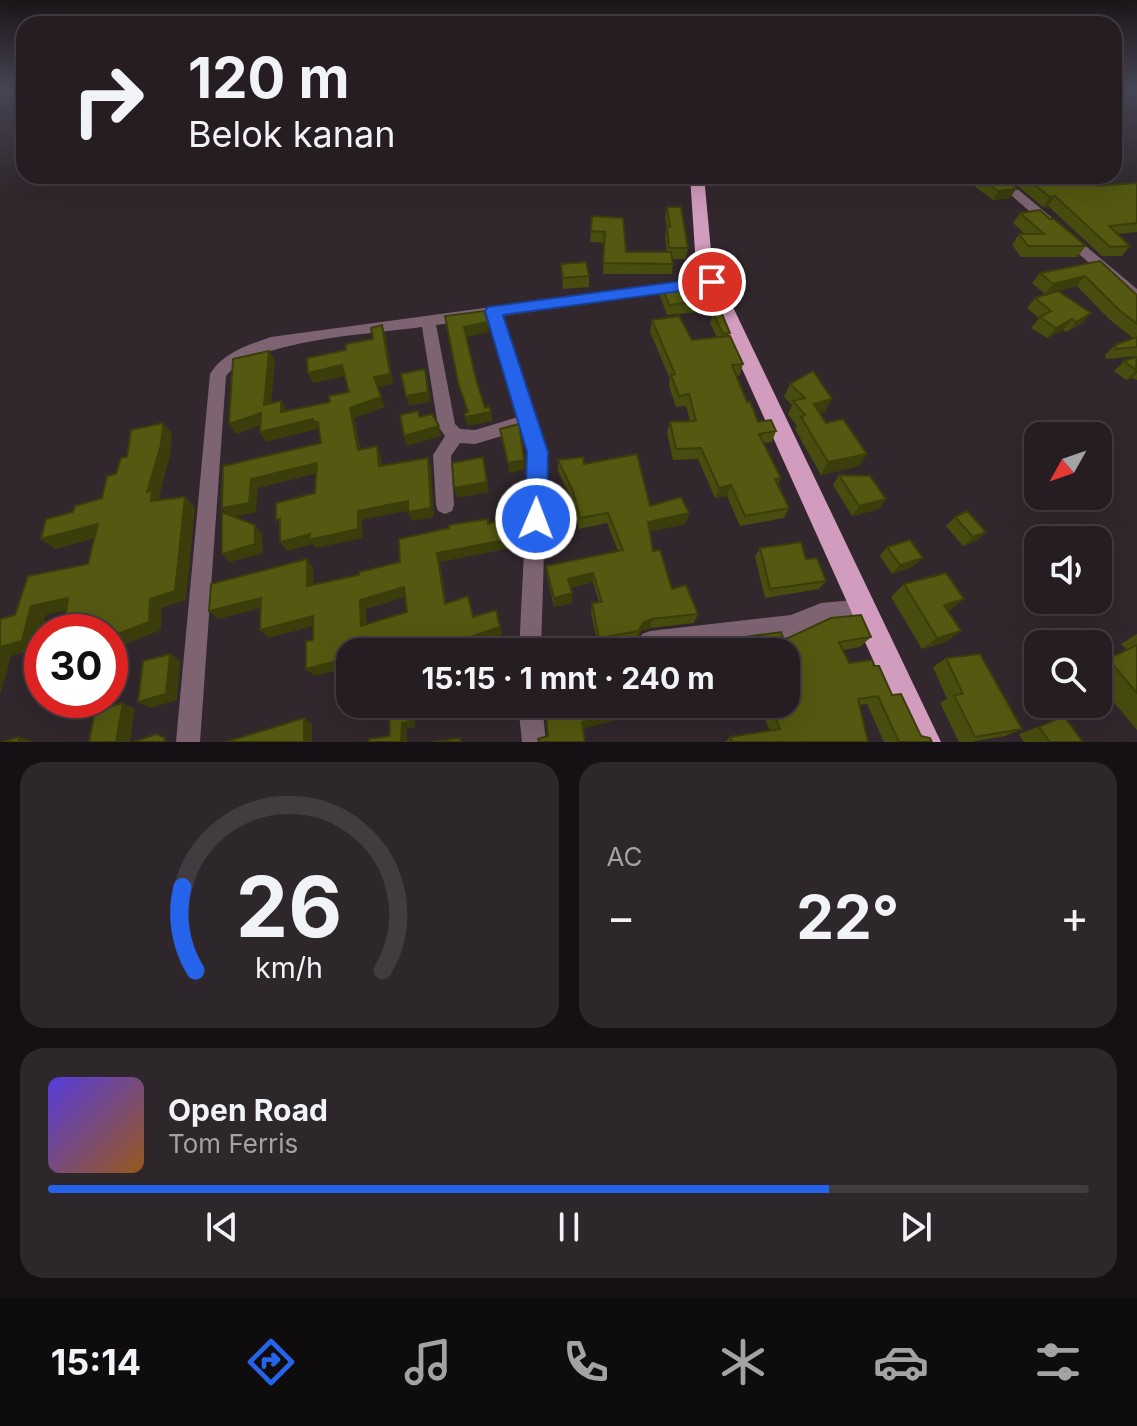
<!DOCTYPE html>
<html lang="id">
<meta charset="utf-8">
<style>
:root{--surface:#251d22;--page:#2d262a;--text:#f1f3f6;--muted:#a3a2a5;--line:#423b40;--accent:#2563eb}
body{margin:0;font-family:Inter,sans-serif;background:var(--page);color:var(--text);height:100vh;display:flex;flex-direction:column;font-size:30px;white-space:nowrap}
*{box-sizing:border-box;margin:0}
p{font-size:26px;color:var(--muted)}
.icon{flex:none;width:44px;height:44px;fill:none;stroke:currentColor;stroke-width:2;stroke-linecap:round;stroke-linejoin:round}
.map{position:relative;height:742px;overflow:hidden}
.drawer{display:flex;flex-direction:column;gap:20px;padding:20px;background:#141013;flex:1}
.drawer>*{flex:none}
.banner{position:absolute;left:16px;top:16px;width:1106px;height:168px;border-radius:24px;box-shadow:0 8px 32px #0002,0 0 0 2px var(--line);background:#251d22;color:var(--text);overflow:hidden}
.needle{width:52px;rotate:230deg}
.buttons{position:absolute;left:1024px;top:422px;display:grid;gap:16px}
.buttons a{display:grid;place-items:center;width:88px;height:88px;border-radius:16px;background:var(--surface);box-shadow:0 8px 32px #0002,0 0 0 2px var(--line);font-size:40px}
.speed{position:absolute;left:24px;top:614px;display:flex;gap:16px;font-size:40px;font-weight:700;text-align:center}
.speed>*{display:grid;place-content:center;width:104px;height:104px;border-radius:50%;background:var(--surface);box-shadow:0 8px 32px #0002,0 0 0 2px var(--line);line-height:1}
.speed .limit{border:12px solid #d22;background:#fff;color:#111}
.pin{position:absolute;display:grid;place-items:center;width:68px;height:68px;color:#fff;margin:-34px;border:4px solid #fff;border-radius:50%;box-shadow:0 2px 8px #0007}
.me{position:absolute;width:88px;margin:-44px;rotate:1deg;stroke-linejoin:round;filter:drop-shadow(0 0 6px #0008)}
.turn{display:flex;align-items:center;gap:28px;height:168px;padding:0 40px;font-size:36px}
.turn .icon{width:104px;height:104px;stroke-width:2.5}
.turn b{display:block;font-size:56px;line-height:68px}
.big{font-size:60px;font-weight:700;line-height:1.1}
.drawer .tile{flex:1;display:flex;flex-direction:column;justify-content:center;gap:12px;min-width:0;padding:0 28px;border-radius:24px;background:var(--page)}
.drawer .dial{align-items:center;gap:0}
.dial svg{height:208px;overflow:visible;fill:none;stroke:var(--line);stroke-width:7;stroke-linecap:round;text-anchor:middle}
.dial text{fill:var(--text);stroke:none}
.song{display:flex;align-items:center;gap:24px}
.cover{width:96px;height:96px;border-radius:12px;background:linear-gradient(135deg,hsl(250 70% 55%),hsl(30 70% 35%))}
.played{height:8px;border-radius:4px;background:linear-gradient(90deg,var(--accent) 75%,var(--line) 75%)}
.keys{display:flex;justify-content:space-around;direction:ltr}
.heat{display:flex;justify-content:space-between;align-items:center;font-size:44px;direction:ltr}
.drawer .tiles{flex:1;display:grid;gap:20px;grid-template-columns:1fr 1fr}
.tile:last-child{grid-column:span 2}
.trip{position:absolute;left:336px;top:638px;width:464px;height:80px;border-radius:24px;background:var(--surface);box-shadow:0 8px 32px #0002,0 0 0 2px var(--line);font-weight:700;line-height:80px;text-align:center}
.tabs{display:flex;height:128px;justify-content:space-around;align-items:center;background:#0f0c0e;color:var(--muted)}
.tabs .icon{width:56px;height:56px}
.tabs .selected{color:var(--accent)}
.tabs b{font-size:36px;color:var(--text)}
.map>svg:first-child{display:block}
</style>
<div class="map">
<svg width="1137" height="742" viewBox="0 0 1137 742">
<rect width="100%" height="100%" fill="#31272d"/>
<g fill="none" stroke-linecap="round" stroke-linejoin="round">
<!-- street -->
<g fill="#7e6473" fill-rule="evenodd">
<polygon points="989,176 1002,176 1137,289 1137,302 1132,300"/>
<path d="M 712,277 L 719,282 L 717,285 L 502,316 L 547,452 L 541,652 L 519,652 L 529,452 L 522,430 L 475,444 L 460,443 L 451,456 L 454,505 L 452,511 L 445,514 L 438,511 L 436,505 L 433,455 L 445,436 L 438,426 L 422,327 C 373,334 257,339 226,376 L 200,742 L 176,742 L 210,374 C 223,352 248,345 271,337 ZM 488,318 L 518,417 L 475,430 L 460,429 L 455,424 L 436,325 Z"/>
<polygon points="865,599 873,602 876,610 873,618 865,621 821,625 791,637 659,652 642,650 639,642 642,634 650,631 791,615 821,603"/>
<polygon points="518,704 542,704 546,742 522,742"/>
</g>
<!-- primary -->
<polygon fill="#d19cbd" fill-rule="evenodd" points="690,176 704,176 711,251 721,282 941,742 910,742 703,282 695,251"/>
</g>
<!-- wall -->
<g fill="#484c0e">
<polygon points="961,176 1002,176 1016,189 1010,198 993,200"/>
<polygon points="1006,176 1074,176 1081,182 1098,186 1137,183 1137,232 1117,234 1130,246 1122,256 1102,256 1048,206 1043,207"/>
<polygon points="667,207 688,248 686,259 672,259 673,264 672,274 603,274 605,243 590,242 592,216 626,252 667,252 665,237 667,227 665,218"/>
<polygon points="1020,213 1050,219 1086,246 1077,257 1021,257 1012,245 1019,234 1025,234 1013,223"/>
<polygon points="1100,261 1137,295 1137,356 1106,359 1105,355 1115,345 1133,338 1109,319 1077,286 1045,294 1032,283 1040,273"/>
<polygon points="561,264 589,276 589,287 563,289"/>
<polygon points="662,286 701,301 699,312 667,315 660,296"/>
<polygon points="1035,298 1091,313 1082,323 1067,332 1063,330 1047,338 1031,328 1039,318 1027,308"/>
<polygon points="713,313 730,333 729,336 743,364 740,375 737,376 747,402 758,422 776,431 772,442 764,443 781,478 778,484 789,508 784,518 740,526 727,496 715,498 698,459 673,460 667,433 670,422 690,421 686,406 676,407 669,386 670,379 650,332 652,320 692,340 717,338 710,323"/>
<polygon points="1137,357 1137,380 1132,378 1126,380 1114,371 1124,361"/>
<polygon points="790,384 825,412 820,413 859,466 821,475 795,429 797,426 788,414 792,405 784,397"/>
<polygon points="558,460 584,464 650,506 686,524 650,531 653,551 672,589 698,614 694,623 650,628 641,631 637,639 598,646 591,612 592,603 599,602 593,582 570,588 572,603 554,607 547,576 546,566 618,551 607,523 579,529 573,502 558,471"/>
<polygon points="839,475 886,499 879,509 852,516 833,485"/>
<polygon points="955,517 986,532 976,541 963,546 946,526"/>
<polygon points="887,547 914,566 892,574 880,556"/>
<polygon points="760,548 806,559 826,581 819,589 765,598 755,557"/>
<polygon points="904,584 948,611 946,642 922,649 891,597"/>
<polygon points="1137,634 1137,730 1098,683 1098,663 1127,650 1121,644"/>
<polygon points="871,637 860,647 843,650 849,663 874,666 892,695 921,736 932,742 884,742 867,704 859,705 868,742 725,742 730,737 770,731 759,704 786,704 786,652 698,652 702,643"/>
<polygon points="946,658 1022,729 1005,736 970,742 959,742 940,703 947,699 933,667"/>
<polygon points="1043,725 1083,742 1024,742 1019,734"/>
</g>
<!-- shaded-wall -->
<g fill="#3b3e0b">
<polygon points="1016,189 1010,198 993,200 998,191"/>
<polygon points="1055,196 1048,206 1043,207 1050,197"/>
<polygon points="1085,276 1077,286 1045,294 1053,284"/>
<polygon points="1091,313 1082,323 1067,332 1076,322"/>
<polygon points="1072,319 1063,330 1047,338 1056,328"/>
<polygon points="488,322 489,332 466,337 464,327"/>
<polygon points="382,325 386,336 393,384 377,387 374,377"/>
<polygon points="269,351 275,361 270,415 264,405"/>
<polygon points="342,365 346,376 313,383 308,373"/>
<polygon points="425,369 431,402 409,406 406,396"/>
<polygon points="1137,370 1137,373 1132,378 1126,380"/>
<polygon points="381,397 385,407 354,418 363,460 358,450 350,408"/>
<polygon points="832,399 825,412 807,417 814,404"/>
<polygon points="281,401 287,411 281,412"/>
<polygon points="491,412 493,421 467,426 465,417"/>
<polygon points="261,413 267,423 236,434 229,424"/>
<polygon points="313,419 318,422 319,432 317,429 266,442 260,432"/>
<polygon points="163,423 172,434 170,456 159,497 163,501 151,501 147,492"/>
<polygon points="439,426 441,436 407,446 404,436"/>
<polygon points="377,446 381,456 383,476 379,466"/>
<polygon points="867,454 859,466 821,475 828,462"/>
<polygon points="428,458 431,467 434,517 412,521 408,512"/>
<polygon points="524,460 525,469 509,473 508,463"/>
<polygon points="317,463 322,472 258,488 256,512 230,518 222,508 251,479"/>
<polygon points="485,467 489,492 457,498 454,488"/>
<polygon points="731,485 727,496 715,498 719,488"/>
<polygon points="185,497 195,507 186,600 161,608 161,630 110,650 110,637 150,599"/>
<polygon points="886,499 879,509 852,516 859,506"/>
<polygon points="408,501 411,510 362,520 363,538 316,548 313,544 287,551 280,542 358,511"/>
<polygon points="689,513 686,524 646,532 648,522"/>
<polygon points="98,524 110,534 55,549 41,539"/>
<polygon points="255,525 262,534 263,553 230,562 222,554"/>
<polygon points="986,532 976,541 963,546 973,537"/>
<polygon points="520,537 521,546 440,562 448,612 445,604 437,553"/>
<polygon points="923,558 914,566 892,574 900,565"/>
<polygon points="307,559 313,568 314,594 307,586"/>
<polygon points="593,573 593,582 568,588 568,579"/>
<polygon points="404,587 408,596 366,609 367,634 361,626 360,600"/>
<polygon points="572,593 572,603 554,607 554,598"/>
<polygon points="68,598 81,607 46,615 38,649 11,656 0,695 0,647 31,606"/>
<polygon points="261,598 269,606 218,619 209,611"/>
<polygon points="964,599 949,611 944,605"/>
<polygon points="313,616 320,624 269,638 260,630"/>
<polygon points="652,619 650,628 641,631 637,639 639,631 643,623"/>
<polygon points="73,625 86,632 71,632 64,628"/>
<polygon points="500,627 502,635 450,652 424,652"/>
<polygon points="961,631 946,642 922,649 937,638"/>
<polygon points="170,654 180,661 177,700 150,708 138,702"/>
<polygon points="345,655 350,661 350,667 314,676 306,669"/>
<polygon points="123,703 135,709 130,742 116,742"/>
<polygon points="413,704 442,704 415,711 415,727 407,729 407,742 401,742 402,723 410,705"/>
<polygon points="507,704 510,704 511,710 480,719 477,713"/>
<polygon points="656,704 665,704 663,708 582,729 582,722"/>
<polygon points="304,718 312,724 312,742 304,742"/>
<polygon points="19,737 35,742 18,742"/>
</g>
<!-- building -->
<g fill="#545810" stroke="#3b3e0b" stroke-width="2" fill-rule="evenodd">
<polygon points="977,176 1002,176 1016,189 998,191"/>
<polygon points="1023,176 1074,176 1081,182 1089,181 1098,186 1137,183 1137,223 1109,226 1130,246 1110,247 1055,196 1050,197"/>
<polygon points="667,207 681,207 688,248 669,248 667,227 670,227"/>
<polygon points="1040,210 1050,219 1054,219 1086,246 1028,246 1019,234 1044,234 1020,213"/>
<polygon points="592,216 623,218 626,252 671,252 673,264 603,263 605,232 591,231"/>
<polygon points="1100,261 1137,295 1137,324 1118,309 1085,276 1053,284 1040,273"/>
<polygon points="586,262 589,276 563,278 561,264"/>
<polygon points="678,283 681,291 695,289 701,301 669,305 662,286"/>
<polygon points="1058,291 1091,313 1076,322 1072,319 1056,328 1040,317 1051,311 1035,298"/>
<polygon points="484,311 488,322 464,327 476,379 485,408 489,406 491,412 465,417 464,414 468,412 458,382 445,316"/>
<polygon points="721,312 730,333 723,334 713,313"/>
<polygon points="679,316 692,340 730,336 743,364 732,365 747,402 750,401 758,422 771,420 776,431 759,434 781,478 775,479 789,508 745,516 731,485 719,488 701,448 676,449 670,422 696,421 689,394 679,396 671,375 675,374 652,320"/>
<polygon points="382,325 390,374 374,377 381,397 350,408 358,450 377,446 379,466 428,458 431,508 408,512 408,501 358,511 358,529 309,540 310,534 280,542 280,519 276,520 276,503 315,493 317,463 251,479 249,503 222,508 223,466 321,443 318,422 314,422 313,419 260,432 261,413 229,424 233,359 269,351 264,405 281,401 281,412 330,402 329,396 349,392 342,365 308,373 307,358 346,350 346,344 373,339 371,328"/>
<polygon points="1137,337 1137,347 1116,349 1115,345"/>
<polygon points="1137,357 1136,370 1124,361"/>
<polygon points="425,369 428,392 406,396 401,374"/>
<polygon points="813,371 832,399 814,404 826,423 843,419 867,454 828,462 801,417 805,415 793,401 805,398 790,384"/>
<polygon points="418,411 419,417 432,414 439,426 404,436 400,415"/>
<polygon points="163,423 161,445 147,492 152,490 151,501 185,497 175,591 150,599 149,622 110,637 110,632 73,632 73,625 64,628 68,598 31,606 22,641 0,647 0,619 15,615 28,576 88,564 98,524 41,539 46,519 73,512 75,506 102,498 107,476 116,474 121,458 127,457 131,430"/>
<polygon points="519,424 524,460 508,463 500,429"/>
<polygon points="637,454 650,506 681,497 689,513 648,522 653,551 660,550 672,589 686,585 698,614 652,619 643,623 639,631 599,638 592,603 602,602 593,573 568,579 572,593 554,598 546,566 623,550 608,513 580,518 573,491 558,460 583,457 584,464"/>
<polygon points="483,457 487,482 454,488 452,463"/>
<polygon points="839,475 870,476 886,499 859,506"/>
<polygon points="967,511 986,532 973,537 955,517"/>
<polygon points="222,512 255,525 255,544 222,554"/>
<path d="M 514,516 L 520,537 L 437,553 L 445,604 L 468,596 L 473,617 L 496,610 L 500,627 L 424,652 L 350,652 L 350,655 L 345,655 L 345,659 L 306,669 L 306,641 L 313,640 L 313,616 L 260,630 L 261,598 L 209,611 L 211,584 L 307,559 L 307,586 L 359,575 L 359,572 L 400,562 L 399,539 L 449,528 L 449,525 L 488,519 L 488,524 ZM 404,587 L 407,612 L 361,626 L 360,600 Z"/>
<polygon points="910,540 923,558 900,565 887,547"/>
<polygon points="801,542 806,559 817,558 826,581 770,589 760,548"/>
<polygon points="946,573 964,599 944,605 961,631 937,638 904,584"/>
<polygon points="861,615 871,637 839,642 849,663 872,660 874,666 879,666 892,695 901,694 921,736 930,738 932,742 899,742 878,696 858,699 868,742 732,742 730,737 780,729 770,704 786,704 786,652 706,652 702,643 781,632 784,640 831,618"/>
<polygon points="1137,645 1137,693 1108,659"/>
<polygon points="170,654 166,694 138,702 143,661"/>
<polygon points="980,654 1022,729 975,737 954,695 963,694 946,658"/>
<polygon points="123,703 116,742 89,742 95,711"/>
<polygon points="389,704 413,704 410,705 411,721 402,723 401,742 369,742 369,739 390,736"/>
<polygon points="476,704 507,704 477,713"/>
<polygon points="545,704 656,704 582,722 585,742 539,742 538,739 548,736"/>
<polygon points="1064,716 1083,742 1050,742 1039,727"/>
<polygon points="304,718 304,742 226,742"/>
<polygon points="156,734 165,738 164,742 134,742"/>
<polygon points="19,737 18,742 2,742"/>
<polygon points="460,738 460,742 433,742"/>
</g>
<!-- sky -->
<linearGradient id="sky" x2="0" y2="1"><stop stop-color="#1b1519"/><stop offset="0.46" stop-color="#484757"/><stop offset="1" stop-color="#484757" stop-opacity="0"/></linearGradient>
<rect width="1137" height="193" fill="url(#sky)"/>
<!-- route -->
<polygon fill="#2563eb" stroke="#184099" stroke-width="2" points="712,277 718,279 718,286 503,315 548,452 547,519 544,526 536,529 528,526 525,519 527,452 485,311 488,307"/>
</svg>
<div class="buttons">
<a><svg class="needle" viewBox="-14 -14 28 28"><path d="M0-13l5 13h-10z" fill="#e53935"/><path d="M0 13l5-13h-10z" fill="#a3a2a5"/></svg></a>
<a><svg class="icon" aria-label="sound" viewBox="0 0 24 24"><path d="M4 9h4l5-4v14l-5-4H4zM17 9q2 3 0 6"/></svg></a>
<a><svg class="icon" aria-label="search" viewBox="0 0 24 24"><circle cx="10" cy="10" r="6"/><path d="M15 15l6 6"/></svg></a>
</div>
<div class="speed"><div class="limit">30</div></div>
<div class="pin" style="left:712px;top:282px;background:#d93025"><svg class="icon" aria-label="arrive" viewBox="0 0 24 24"><path d="M6 21V4h12l-3 4 3 4H6"/></svg></div>
<svg class="me" style="left:536px;top:519px" viewBox="-20 -20 40 40"><circle r="17" fill="#2563eb" stroke="#fff" stroke-width="3"/><path d="M0-11L8 9 0 5-8 9z" fill="#fff"/></svg>
<div class="trip">15:15 · 1 mnt · 240 m</div>
<div class="banner">
<div class="turn"><svg class="icon" aria-label="right" viewBox="0 0 24 24"><path d="M7 20v-9h11M14 6l5 5-5 5"/></svg><div><b>120 m</b>Belok kanan</div></div>
</div>
</div>
<section class="drawer">
<div class="tiles">
<div class="tile dial"><svg viewBox="0 0 100 80">
<path d="M14 69A42 42 0 1 1 86 69"/>
<path d="M14 69A42 42 0 0 1 9 37" stroke="#2563eb"/>
<text x="50" y="56" font-size="32" font-weight="700">26</text>
<text x="50" y="72" font-size="11">km/h</text>
</svg></div>
<div class="tile"><p>AC</p>
<div class="heat"><a>−</a><b class="big">22°</b><a>+</a></div>
</div>
<div class="tile">
<div class="song"><i class="cover"></i><div><b>Open Road</b><p>Tom Ferris</p></div></div>
<div class="played"></div>
<div class="keys"><svg class="icon" aria-label="previous" viewBox="0 0 24 24"><path d="M18 5L8 12l10 7zM5 5v14"/></svg><svg class="icon" aria-label="pause" viewBox="0 0 24 24"><path d="M8 5v14M16 5v14"/></svg><svg class="icon" aria-label="next" viewBox="0 0 24 24"><path d="M6 5l10 7-10 7zM19 5v14"/></svg></div>
</div>
</div>
</section>
<nav class="tabs">
<b>15:14</b>
<svg class="icon selected" aria-label="directions" viewBox="0 0 24 24"><path d="M12 3l9 9-9 9-9-9zM9 14v-3h6M13 9l2 2-2 2"/></svg>
<svg class="icon" aria-label="music" viewBox="0 0 24 24"><path d="M9 18V5l10-2v13"/><circle cx="6" cy="18" r="3"/><circle cx="16" cy="16" r="3"/></svg>
<svg class="icon" aria-label="phone" viewBox="0 0 24 24"><path d="M5 4h4l2 5-3 2q2 4 5 5l2-3 5 2v4C11 20 4 13 5 4z"/></svg>
<svg class="icon" aria-label="climate" viewBox="0 0 24 24"><path d="M12 3v18M4 7l16 10M4 17L20 7"/></svg>
<svg class="icon" aria-label="car" viewBox="0 0 24 24"><path d="M5 17H2v-5l4-1 3-4h7l3 4 3 1v5h-3M9 17h6M6 11h13"/><circle cx="7" cy="17" r="2"/><circle cx="17" cy="17" r="2"/></svg>
<svg class="icon" aria-label="filters" viewBox="0 0 24 24"><path d="M4 7h16M4 17h16"/><circle cx="9" cy="7" r="2"/><circle cx="15" cy="17" r="2"/></svg>
</nav>
